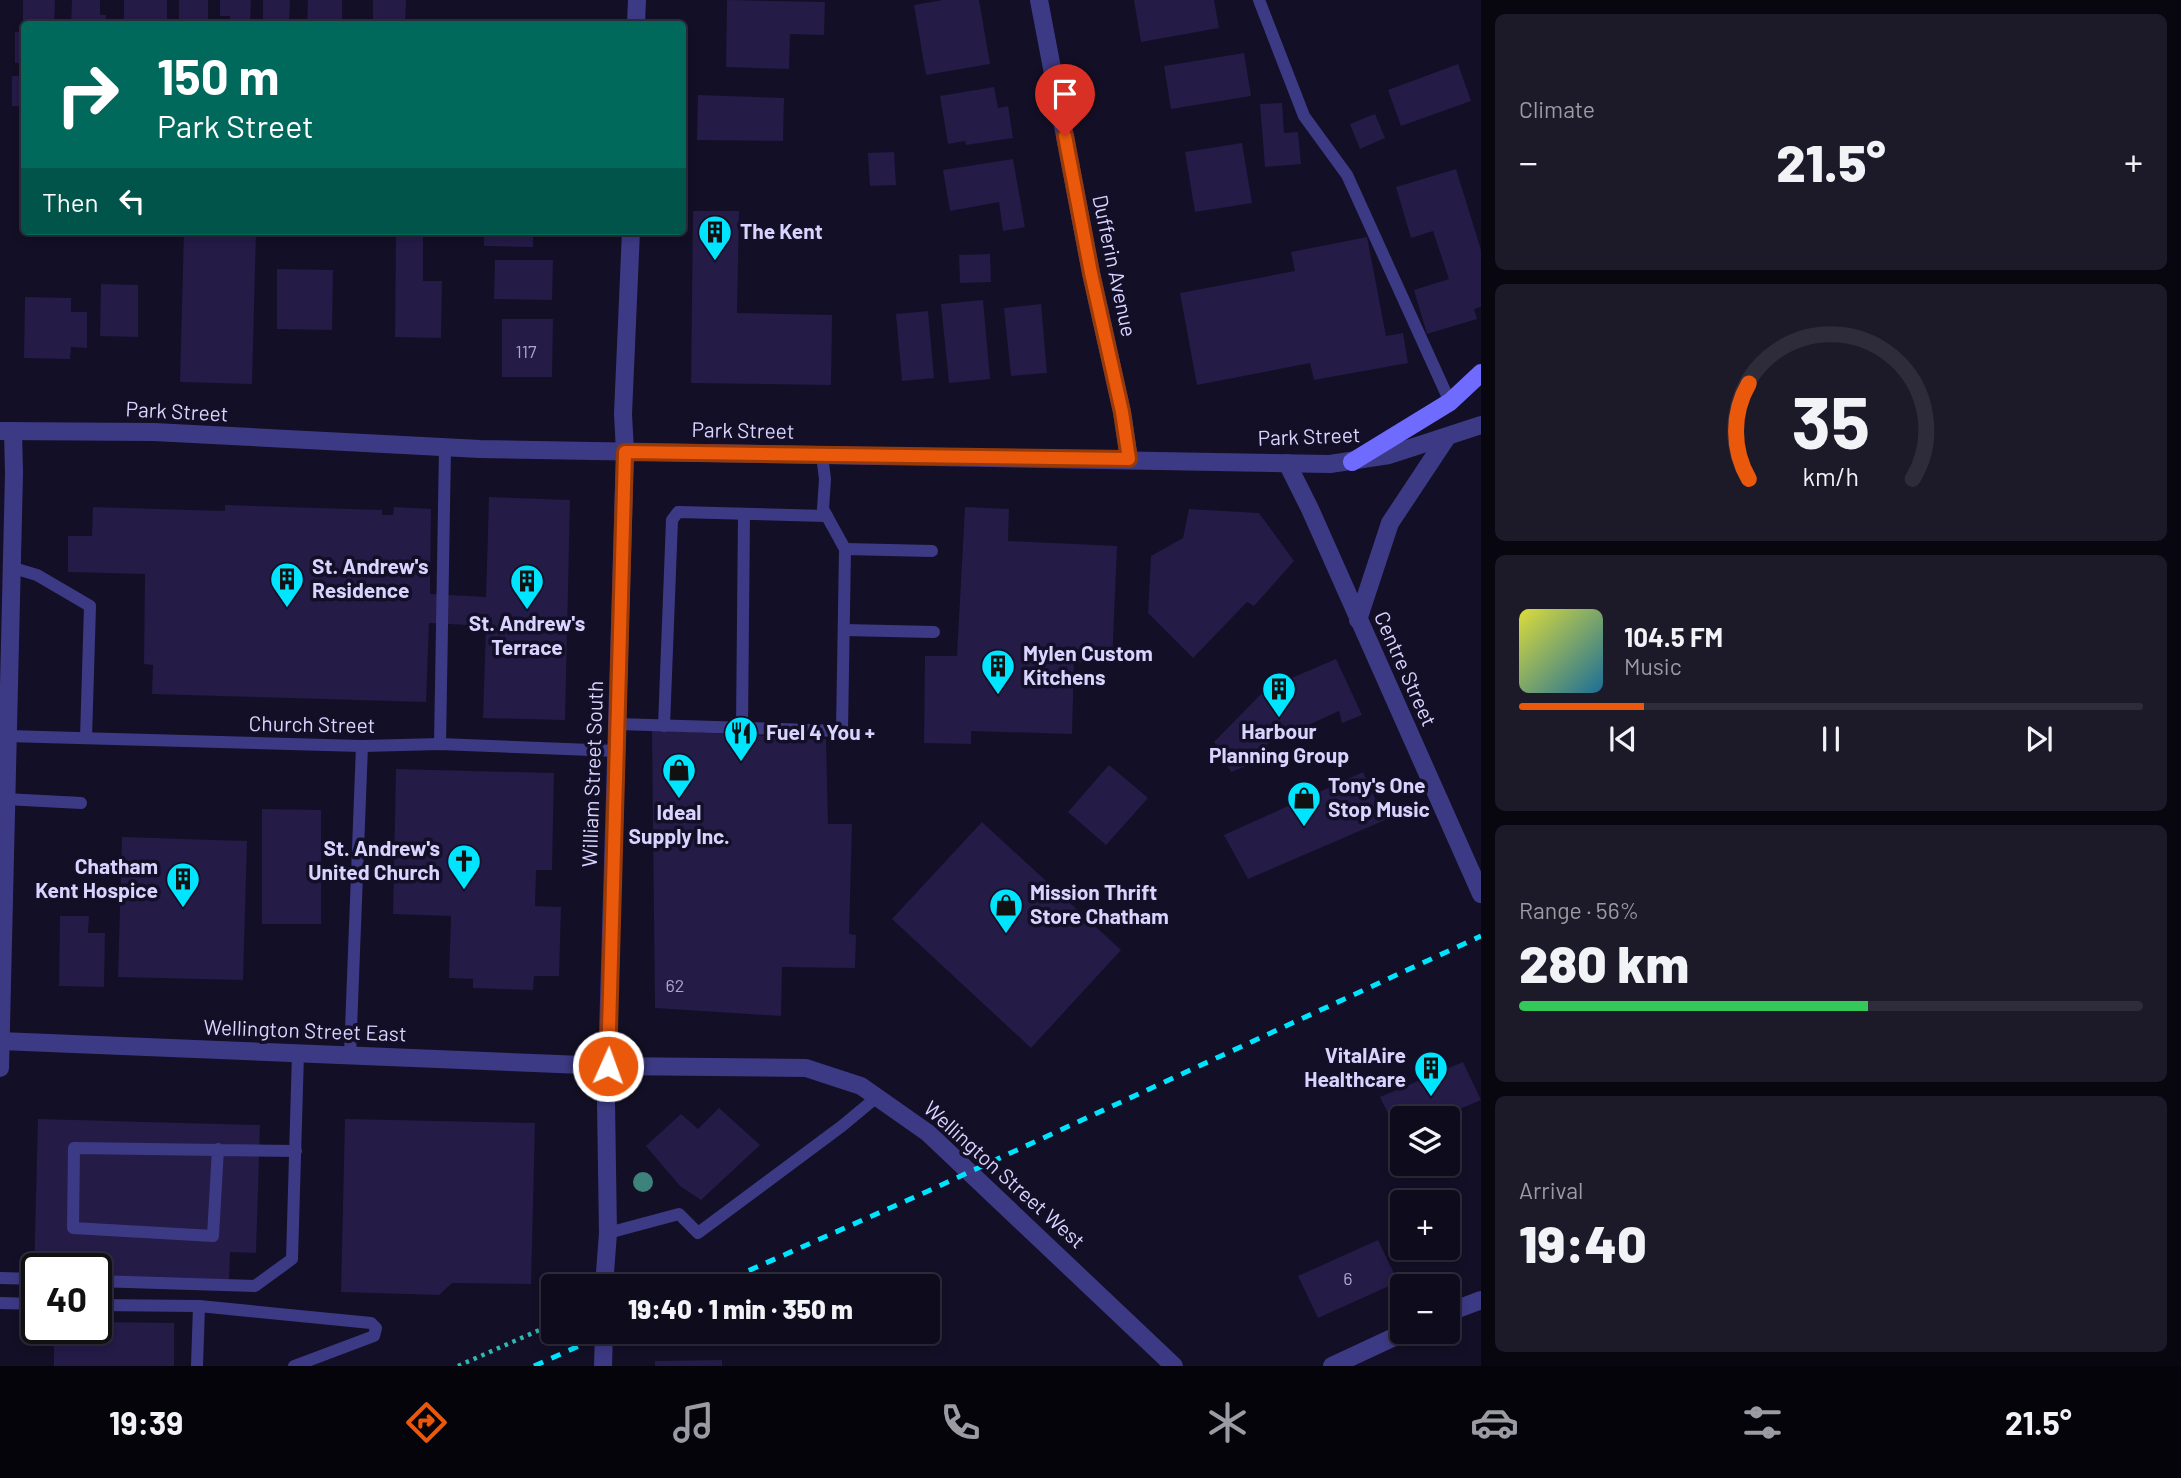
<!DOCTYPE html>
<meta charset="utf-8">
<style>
:root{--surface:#0e0b1c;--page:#1c1929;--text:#f1f3f6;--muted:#9b9ba3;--line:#2e2b3b;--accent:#ea580c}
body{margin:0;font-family:Barlow,sans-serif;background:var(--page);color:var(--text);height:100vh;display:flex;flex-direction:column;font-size:26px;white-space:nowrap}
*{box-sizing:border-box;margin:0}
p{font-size:23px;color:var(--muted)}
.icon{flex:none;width:38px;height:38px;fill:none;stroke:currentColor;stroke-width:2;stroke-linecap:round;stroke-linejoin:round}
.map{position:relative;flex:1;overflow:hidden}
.sheet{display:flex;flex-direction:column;gap:14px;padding:14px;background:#08060f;width:700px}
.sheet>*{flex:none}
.hud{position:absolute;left:21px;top:21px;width:665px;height:214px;border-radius:7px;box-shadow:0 4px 10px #0003,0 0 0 2px var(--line);background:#00695c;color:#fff;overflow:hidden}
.tools{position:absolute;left:1390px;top:1106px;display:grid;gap:14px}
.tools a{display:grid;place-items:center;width:70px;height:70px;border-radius:7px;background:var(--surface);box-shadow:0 4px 10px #0003,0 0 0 2px var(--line);font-size:35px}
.speed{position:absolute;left:21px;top:1253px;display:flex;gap:14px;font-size:35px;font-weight:700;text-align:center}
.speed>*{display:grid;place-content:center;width:91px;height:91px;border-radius:50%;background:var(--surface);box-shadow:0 4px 10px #0003,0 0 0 2px var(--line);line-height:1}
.speed .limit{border:4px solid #111;border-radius:10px;background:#fff;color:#111}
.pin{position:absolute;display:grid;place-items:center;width:60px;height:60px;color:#fff;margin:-72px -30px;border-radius:50% 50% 50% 0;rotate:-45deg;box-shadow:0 0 7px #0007}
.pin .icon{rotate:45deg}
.me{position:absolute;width:77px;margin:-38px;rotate:2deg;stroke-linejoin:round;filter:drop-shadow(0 0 5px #0008)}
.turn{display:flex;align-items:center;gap:24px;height:147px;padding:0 21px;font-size:32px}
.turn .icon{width:91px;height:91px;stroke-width:2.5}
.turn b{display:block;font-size:49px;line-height:60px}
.then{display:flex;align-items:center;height:66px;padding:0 21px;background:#0003;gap:14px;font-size:26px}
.big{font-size:52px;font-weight:800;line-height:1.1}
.sheet .tile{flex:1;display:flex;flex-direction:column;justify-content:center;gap:10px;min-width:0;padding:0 24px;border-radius:10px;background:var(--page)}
.sheet .dial{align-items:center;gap:0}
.dial svg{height:182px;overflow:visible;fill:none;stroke:var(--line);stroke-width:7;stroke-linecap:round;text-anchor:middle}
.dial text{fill:var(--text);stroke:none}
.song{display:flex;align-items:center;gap:21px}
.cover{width:84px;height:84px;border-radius:10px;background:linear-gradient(135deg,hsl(60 70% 55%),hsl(200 70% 35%))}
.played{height:7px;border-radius:4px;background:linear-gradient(90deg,var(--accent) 20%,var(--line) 20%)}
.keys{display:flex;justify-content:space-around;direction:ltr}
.heat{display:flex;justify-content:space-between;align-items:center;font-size:38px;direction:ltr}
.charge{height:10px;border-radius:5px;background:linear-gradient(90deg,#34c759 56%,var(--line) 0)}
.trip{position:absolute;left:541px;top:1274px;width:399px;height:70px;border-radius:7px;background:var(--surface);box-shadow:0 4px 10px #0003,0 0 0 2px var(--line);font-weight:800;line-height:70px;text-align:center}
.tabs{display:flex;height:112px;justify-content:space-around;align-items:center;background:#06040b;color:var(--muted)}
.tabs .icon{width:49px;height:49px}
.tabs .selected{color:var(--accent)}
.tabs b{font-size:32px;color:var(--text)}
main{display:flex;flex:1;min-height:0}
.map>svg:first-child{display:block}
</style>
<main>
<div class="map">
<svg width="1481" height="1366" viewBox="0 0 1481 1366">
<rect width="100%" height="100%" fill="#130f26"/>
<!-- building -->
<g fill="#241b47">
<polygon points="23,0 55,0 54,24 23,24"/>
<polygon points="72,0 100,0 100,15 106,15 105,24 71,23"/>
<rect x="124" y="0" width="43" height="24"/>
<rect x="179" y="0" width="29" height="24"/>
<polygon points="220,0 251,0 250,23 230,23 230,16 220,16"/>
<polygon points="263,0 290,0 289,24 263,24"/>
<polygon points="308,0 342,0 342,24 307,24"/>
<polygon points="373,0 406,0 405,24 373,24"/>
<polygon points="727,0 825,2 824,35 790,34 789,69 726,67"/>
<polygon points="943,0 979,0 990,64 926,75 914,5"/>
<polygon points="1134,0 1214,0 1219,28 1141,42"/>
<rect x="15" y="32" width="9" height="31"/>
<polygon points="1244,53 1251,96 1171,109 1164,66"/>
<polygon points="1458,64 1471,101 1401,126 1388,90"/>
<rect x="12" y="76" width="12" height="30"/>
<polygon points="994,87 998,108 1008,106 1013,138 966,145 965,141 948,144 940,96"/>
<polygon points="698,95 784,98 783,141 697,140"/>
<polygon points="1282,103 1284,133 1298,132 1301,164 1265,167 1260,104"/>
<polygon points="1375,114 1385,138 1360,149 1350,124"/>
<polygon points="1242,143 1252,203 1195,212 1185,152"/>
<polygon points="894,152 896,185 870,186 868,153"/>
<polygon points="1013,159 1025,227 1003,231 999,202 950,211 943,170"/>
<polygon points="1456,169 1481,250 1481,307 1474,309 1477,319 1427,334 1414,290 1449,279 1433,231 1411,238 1396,187"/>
<polygon points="693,211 739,211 737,313 832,315 831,385 691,383"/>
<polygon points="184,231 256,231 252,384 180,382"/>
<polygon points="396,231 423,231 423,281 442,281 441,338 395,337"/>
<polygon points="484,231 533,231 533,247 484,246"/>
<polygon points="1367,237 1386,336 1403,333 1408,363 1314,380 1310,363 1197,385 1180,293 1295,271 1291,252"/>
<polygon points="990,254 991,282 960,283 959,255"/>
<polygon points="495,260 553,260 552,300 494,299"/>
<polygon points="277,269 333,270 332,330 277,329"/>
<polygon points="101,284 138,285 138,337 100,336"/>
<polygon points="25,297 71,298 71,312 87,312 87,348 71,347 70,359 24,358"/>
<polygon points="983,300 990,379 949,383 941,304"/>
<polygon points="1041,304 1047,373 1011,376 1004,308"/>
<polygon points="928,311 934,378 902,381 896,314"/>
<polygon points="502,319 553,319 552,377 502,377"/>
<polygon points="489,497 570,500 565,720 483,718 486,626 429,623 426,702 152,694 153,665 144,664 145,574 68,572 68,536 92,536 93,507 225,511 225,505 382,510 382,515 393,515 394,507 431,509 430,594 486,597"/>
<polygon points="965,507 1009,509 1008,541 1117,546 1112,664 1074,662 1072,734 971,731 971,744 924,743 925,656 957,656"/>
<polygon points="1189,509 1259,513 1294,561 1254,606 1247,602 1193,658 1148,613 1151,556 1183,538"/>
<polygon points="1336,659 1362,715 1342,723 1339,711 1267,744 1272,756 1231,772 1214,742 1266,689"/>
<polygon points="652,730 826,739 828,824 852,824 849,934 856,935 855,968 782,967 781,1016 655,1008"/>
<polygon points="1109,765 1148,798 1106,845 1068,812"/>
<polygon points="396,769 554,773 552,870 536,870 535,906 561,907 559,976 534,976 533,990 473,988 473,979 449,978 451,916 393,914"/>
<polygon points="1363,772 1385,820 1248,879 1224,835"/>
<polygon points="262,809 321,810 321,924 262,924"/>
<polygon points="982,822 1121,950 1031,1048 892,919"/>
<polygon points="122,837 247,841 243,980 118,977"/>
<polygon points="60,916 89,916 88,933 105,933 104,987 59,986"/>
<polygon points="1463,1062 1481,1100 1439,1118 1402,1118 1402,1135 1399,1136 1380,1097"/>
<polygon points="719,1108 760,1145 701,1200 680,1186 646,1146 681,1114 698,1129"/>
<polygon points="38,1119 260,1125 256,1253 230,1252 229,1280 96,1276 96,1269 37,1269 37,1274 34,1274"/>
<polygon points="345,1119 535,1123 531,1284 452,1283 439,1295 341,1292"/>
<polygon points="1378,1240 1398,1282 1318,1318 1298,1276"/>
<polygon points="96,1322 174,1323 174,1366 54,1366 54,1328 96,1328"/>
<polygon points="722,1360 722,1366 655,1366 655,1361"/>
</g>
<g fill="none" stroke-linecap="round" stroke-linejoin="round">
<!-- path -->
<polyline stroke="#2fb8b0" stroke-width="4.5" stroke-dasharray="3.5 5" stroke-linecap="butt" points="458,1366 553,1324"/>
<!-- service -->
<g stroke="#3d3a85" stroke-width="12">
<polyline points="1259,0 1304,116 1347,175 1450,402"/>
<polyline points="845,549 932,551"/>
<polyline points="10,567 37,575 90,606 86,738"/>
<polyline points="844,630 934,632"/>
<polyline points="617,724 842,731 845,549 823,509 825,479 822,455"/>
<polyline points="664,726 672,520 678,512 827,516"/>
<polyline points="742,727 744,514"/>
<polyline points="7,736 362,746 440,744 617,751"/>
<polyline points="440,744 445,448"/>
<polyline points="5,799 81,803"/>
<polyline points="350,1055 362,746"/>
<polyline points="218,1149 213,1236 73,1228 74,1148 296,1151"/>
<polyline points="608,1233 679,1214 698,1233 842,1126 878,1096"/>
<polyline points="0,1278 37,1279"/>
<polyline points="96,1281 255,1286 292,1259 298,1053"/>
<polyline points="0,1303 37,1304"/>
<polyline points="96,1305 199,1306"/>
<polyline points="197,1366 199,1306 371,1323 376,1328 374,1336 294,1366"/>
</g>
<!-- minor -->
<g stroke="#3d3a85" stroke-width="18">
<polyline points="1039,0 1091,273 1122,412 1129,459"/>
<polyline points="0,1041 608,1066"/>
<polyline points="0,1068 14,473 13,431"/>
</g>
<!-- tertiary -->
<g stroke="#3d3a85" stroke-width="18">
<polyline points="636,24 637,0"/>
<polyline points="0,431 154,432 480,449 1330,464 1389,455 1481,425"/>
<polyline points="1287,463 1310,509 1481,894"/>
<polyline points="1358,620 1390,523 1447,437"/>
<polyline points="608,1066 806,1068 861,1086 928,1133 1174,1366"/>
<polyline points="604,1286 608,1233 606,1102 625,452 623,414 631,231"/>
<polyline points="1447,1313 1481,1300"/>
<polyline points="603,1366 604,1332"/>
<polyline points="1332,1366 1405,1332"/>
</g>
<!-- secondary -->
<polyline stroke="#6f6bff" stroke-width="18" points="1352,462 1450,402 1481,373"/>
<!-- rail -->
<g stroke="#00e5ff" stroke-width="5" stroke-dasharray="10 9" stroke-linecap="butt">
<polyline points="714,1286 926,1192 1481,936"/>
<polyline points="534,1366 610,1332"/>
</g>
</g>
<!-- trees -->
<circle fill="#3d827b" cx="643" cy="1182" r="10"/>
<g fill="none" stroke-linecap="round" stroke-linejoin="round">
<!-- route casing -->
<g stroke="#983908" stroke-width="18">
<polyline id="route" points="608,1066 625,452 1129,459 1122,412 1091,273 1065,136"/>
</g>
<!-- route -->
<use href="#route" stroke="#ea580c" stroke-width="12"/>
</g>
<!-- icons -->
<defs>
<g id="building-pin" transform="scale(1.75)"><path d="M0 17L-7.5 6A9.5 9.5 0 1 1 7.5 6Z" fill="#00e5ff" stroke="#130f26"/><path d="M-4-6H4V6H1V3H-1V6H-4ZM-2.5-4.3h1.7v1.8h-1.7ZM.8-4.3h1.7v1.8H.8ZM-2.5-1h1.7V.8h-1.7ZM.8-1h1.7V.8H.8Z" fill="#111"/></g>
<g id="restaurant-pin" transform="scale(1.75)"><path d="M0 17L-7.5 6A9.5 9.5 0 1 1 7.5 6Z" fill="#00e5ff" stroke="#130f26"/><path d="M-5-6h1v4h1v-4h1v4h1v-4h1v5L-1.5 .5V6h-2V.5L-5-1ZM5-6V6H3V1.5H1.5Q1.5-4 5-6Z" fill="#111"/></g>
<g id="shop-pin" transform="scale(1.75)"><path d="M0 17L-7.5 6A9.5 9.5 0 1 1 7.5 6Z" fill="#00e5ff" stroke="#130f26"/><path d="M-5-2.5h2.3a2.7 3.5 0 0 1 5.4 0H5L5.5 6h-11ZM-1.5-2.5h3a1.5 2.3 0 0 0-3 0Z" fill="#111"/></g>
<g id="church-pin" transform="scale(1.75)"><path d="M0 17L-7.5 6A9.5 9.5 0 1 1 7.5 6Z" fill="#00e5ff" stroke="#130f26"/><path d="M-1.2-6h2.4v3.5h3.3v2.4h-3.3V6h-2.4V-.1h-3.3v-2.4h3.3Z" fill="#111"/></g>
</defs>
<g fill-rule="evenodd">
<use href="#building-pin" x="715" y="232"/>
<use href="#building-pin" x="287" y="579"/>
<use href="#building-pin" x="527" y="581"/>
<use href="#building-pin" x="998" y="666"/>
<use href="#building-pin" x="1279" y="689"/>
<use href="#restaurant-pin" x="741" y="733"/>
<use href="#shop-pin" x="679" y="770"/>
<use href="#shop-pin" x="1304" y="798"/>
<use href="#church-pin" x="464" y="861"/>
<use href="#building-pin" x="183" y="879"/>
<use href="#shop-pin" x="1006" y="905"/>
<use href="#building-pin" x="1431" y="1068"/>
</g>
<g text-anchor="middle" stroke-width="7" stroke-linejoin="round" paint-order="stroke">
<!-- number labels -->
<g font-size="18" fill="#aca6d1">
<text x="526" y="358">117</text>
<text x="675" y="992">62</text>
<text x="1348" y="1285">6</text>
</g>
<!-- poi labels -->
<g font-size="21" font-weight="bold" fill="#d9d4ff" stroke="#130f26" text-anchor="start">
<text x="740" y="239">The Kent</text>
<text x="312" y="574">St. Andrew's<tspan x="312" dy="24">Residence</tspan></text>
<text x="527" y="631" text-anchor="middle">St. Andrew's<tspan x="527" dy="24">Terrace</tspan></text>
<text x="1023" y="661">Mylen Custom<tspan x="1023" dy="24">Kitchens</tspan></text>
<text x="1279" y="739" text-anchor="middle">Harbour<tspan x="1279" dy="24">Planning Group</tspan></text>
<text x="766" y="740">Fuel 4 You +</text>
<text x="1328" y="793">Tony's One<tspan x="1328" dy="24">Stop Music</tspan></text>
<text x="679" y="820" text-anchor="middle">Ideal<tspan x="679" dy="24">Supply Inc.</tspan></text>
<text x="440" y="856" text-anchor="end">St. Andrew's<tspan x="440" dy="24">United Church</tspan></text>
<text x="158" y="874" text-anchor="end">Chatham<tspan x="158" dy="24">Kent Hospice</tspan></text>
<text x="1030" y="900">Mission Thrift<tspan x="1030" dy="24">Store Chatham</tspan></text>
<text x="1406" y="1063" text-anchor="end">VitalAire<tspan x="1406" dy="24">Healthcare</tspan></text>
</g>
<!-- street labels -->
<g font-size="21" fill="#d9d4ff" stroke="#130f26">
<text transform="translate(1114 266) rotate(78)" y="7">Dufferin Avenue</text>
<text transform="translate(177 412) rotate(3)" y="7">Park Street</text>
<text transform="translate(743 431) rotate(1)" y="7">Park Street</text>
<text transform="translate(1309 437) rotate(-2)" y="7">Park Street</text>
<text transform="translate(1405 669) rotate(66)" y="7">Centre Street</text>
<text transform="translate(312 725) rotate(1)" y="7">Church Street</text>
<text transform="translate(593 774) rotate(-88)" y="7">William Street South</text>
<text transform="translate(305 1031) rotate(2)" y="7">Wellington Street East</text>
<text transform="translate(1004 1175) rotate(42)" y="7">Wellington Street West</text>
</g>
</g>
</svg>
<div class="tools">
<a><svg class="icon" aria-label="layers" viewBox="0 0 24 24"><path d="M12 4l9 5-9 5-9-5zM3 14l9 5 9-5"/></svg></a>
<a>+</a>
<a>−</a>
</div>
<div class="speed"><div class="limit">40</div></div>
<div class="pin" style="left:1065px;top:136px;background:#d93025"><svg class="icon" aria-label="arrive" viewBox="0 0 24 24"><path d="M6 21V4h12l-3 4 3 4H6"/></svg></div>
<svg class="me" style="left:608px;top:1066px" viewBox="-20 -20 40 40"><circle r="17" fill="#ea580c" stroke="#fff" stroke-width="3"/><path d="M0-11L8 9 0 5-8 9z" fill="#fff"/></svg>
<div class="trip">19:40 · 1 min · 350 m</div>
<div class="hud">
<div class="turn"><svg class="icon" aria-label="right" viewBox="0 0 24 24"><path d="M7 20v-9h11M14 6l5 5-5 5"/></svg><div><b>150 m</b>Park Street</div></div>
<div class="then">Then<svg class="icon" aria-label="left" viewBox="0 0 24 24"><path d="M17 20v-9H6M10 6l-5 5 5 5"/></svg></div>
</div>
</div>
<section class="sheet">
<div class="tile"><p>Climate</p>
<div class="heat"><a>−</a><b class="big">21.5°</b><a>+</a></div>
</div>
<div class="tile dial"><svg viewBox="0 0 100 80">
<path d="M14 69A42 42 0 1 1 86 69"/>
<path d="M14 69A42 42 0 0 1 14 27" stroke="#ea580c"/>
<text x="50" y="56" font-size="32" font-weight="700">35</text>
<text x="50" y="72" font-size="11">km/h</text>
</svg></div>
<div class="tile">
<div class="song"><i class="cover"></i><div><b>104.5 FM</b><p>Music</p></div></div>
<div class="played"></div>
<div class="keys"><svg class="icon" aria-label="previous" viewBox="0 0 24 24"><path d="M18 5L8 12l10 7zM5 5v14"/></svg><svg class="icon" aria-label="pause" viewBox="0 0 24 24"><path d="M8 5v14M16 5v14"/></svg><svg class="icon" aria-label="next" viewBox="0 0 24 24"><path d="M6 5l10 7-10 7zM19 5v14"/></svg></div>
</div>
<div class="tile"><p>Range · 56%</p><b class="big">280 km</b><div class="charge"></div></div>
<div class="tile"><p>Arrival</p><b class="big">19:40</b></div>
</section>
</main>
<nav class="tabs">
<b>19:39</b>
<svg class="icon selected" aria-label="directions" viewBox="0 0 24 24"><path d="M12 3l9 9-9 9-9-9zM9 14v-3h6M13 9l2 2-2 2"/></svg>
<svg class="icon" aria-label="music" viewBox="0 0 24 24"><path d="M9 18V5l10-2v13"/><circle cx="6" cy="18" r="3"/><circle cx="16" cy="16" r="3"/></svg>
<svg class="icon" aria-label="phone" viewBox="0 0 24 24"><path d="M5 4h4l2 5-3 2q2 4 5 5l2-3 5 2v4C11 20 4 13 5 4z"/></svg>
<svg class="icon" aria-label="climate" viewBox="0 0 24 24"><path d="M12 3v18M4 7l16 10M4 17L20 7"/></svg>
<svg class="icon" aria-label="car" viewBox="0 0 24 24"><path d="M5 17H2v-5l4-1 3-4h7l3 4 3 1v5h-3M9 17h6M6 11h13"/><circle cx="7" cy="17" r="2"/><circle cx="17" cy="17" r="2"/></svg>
<svg class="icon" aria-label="filters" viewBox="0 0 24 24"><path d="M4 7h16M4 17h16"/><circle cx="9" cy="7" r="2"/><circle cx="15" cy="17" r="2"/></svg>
<b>21.5°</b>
</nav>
